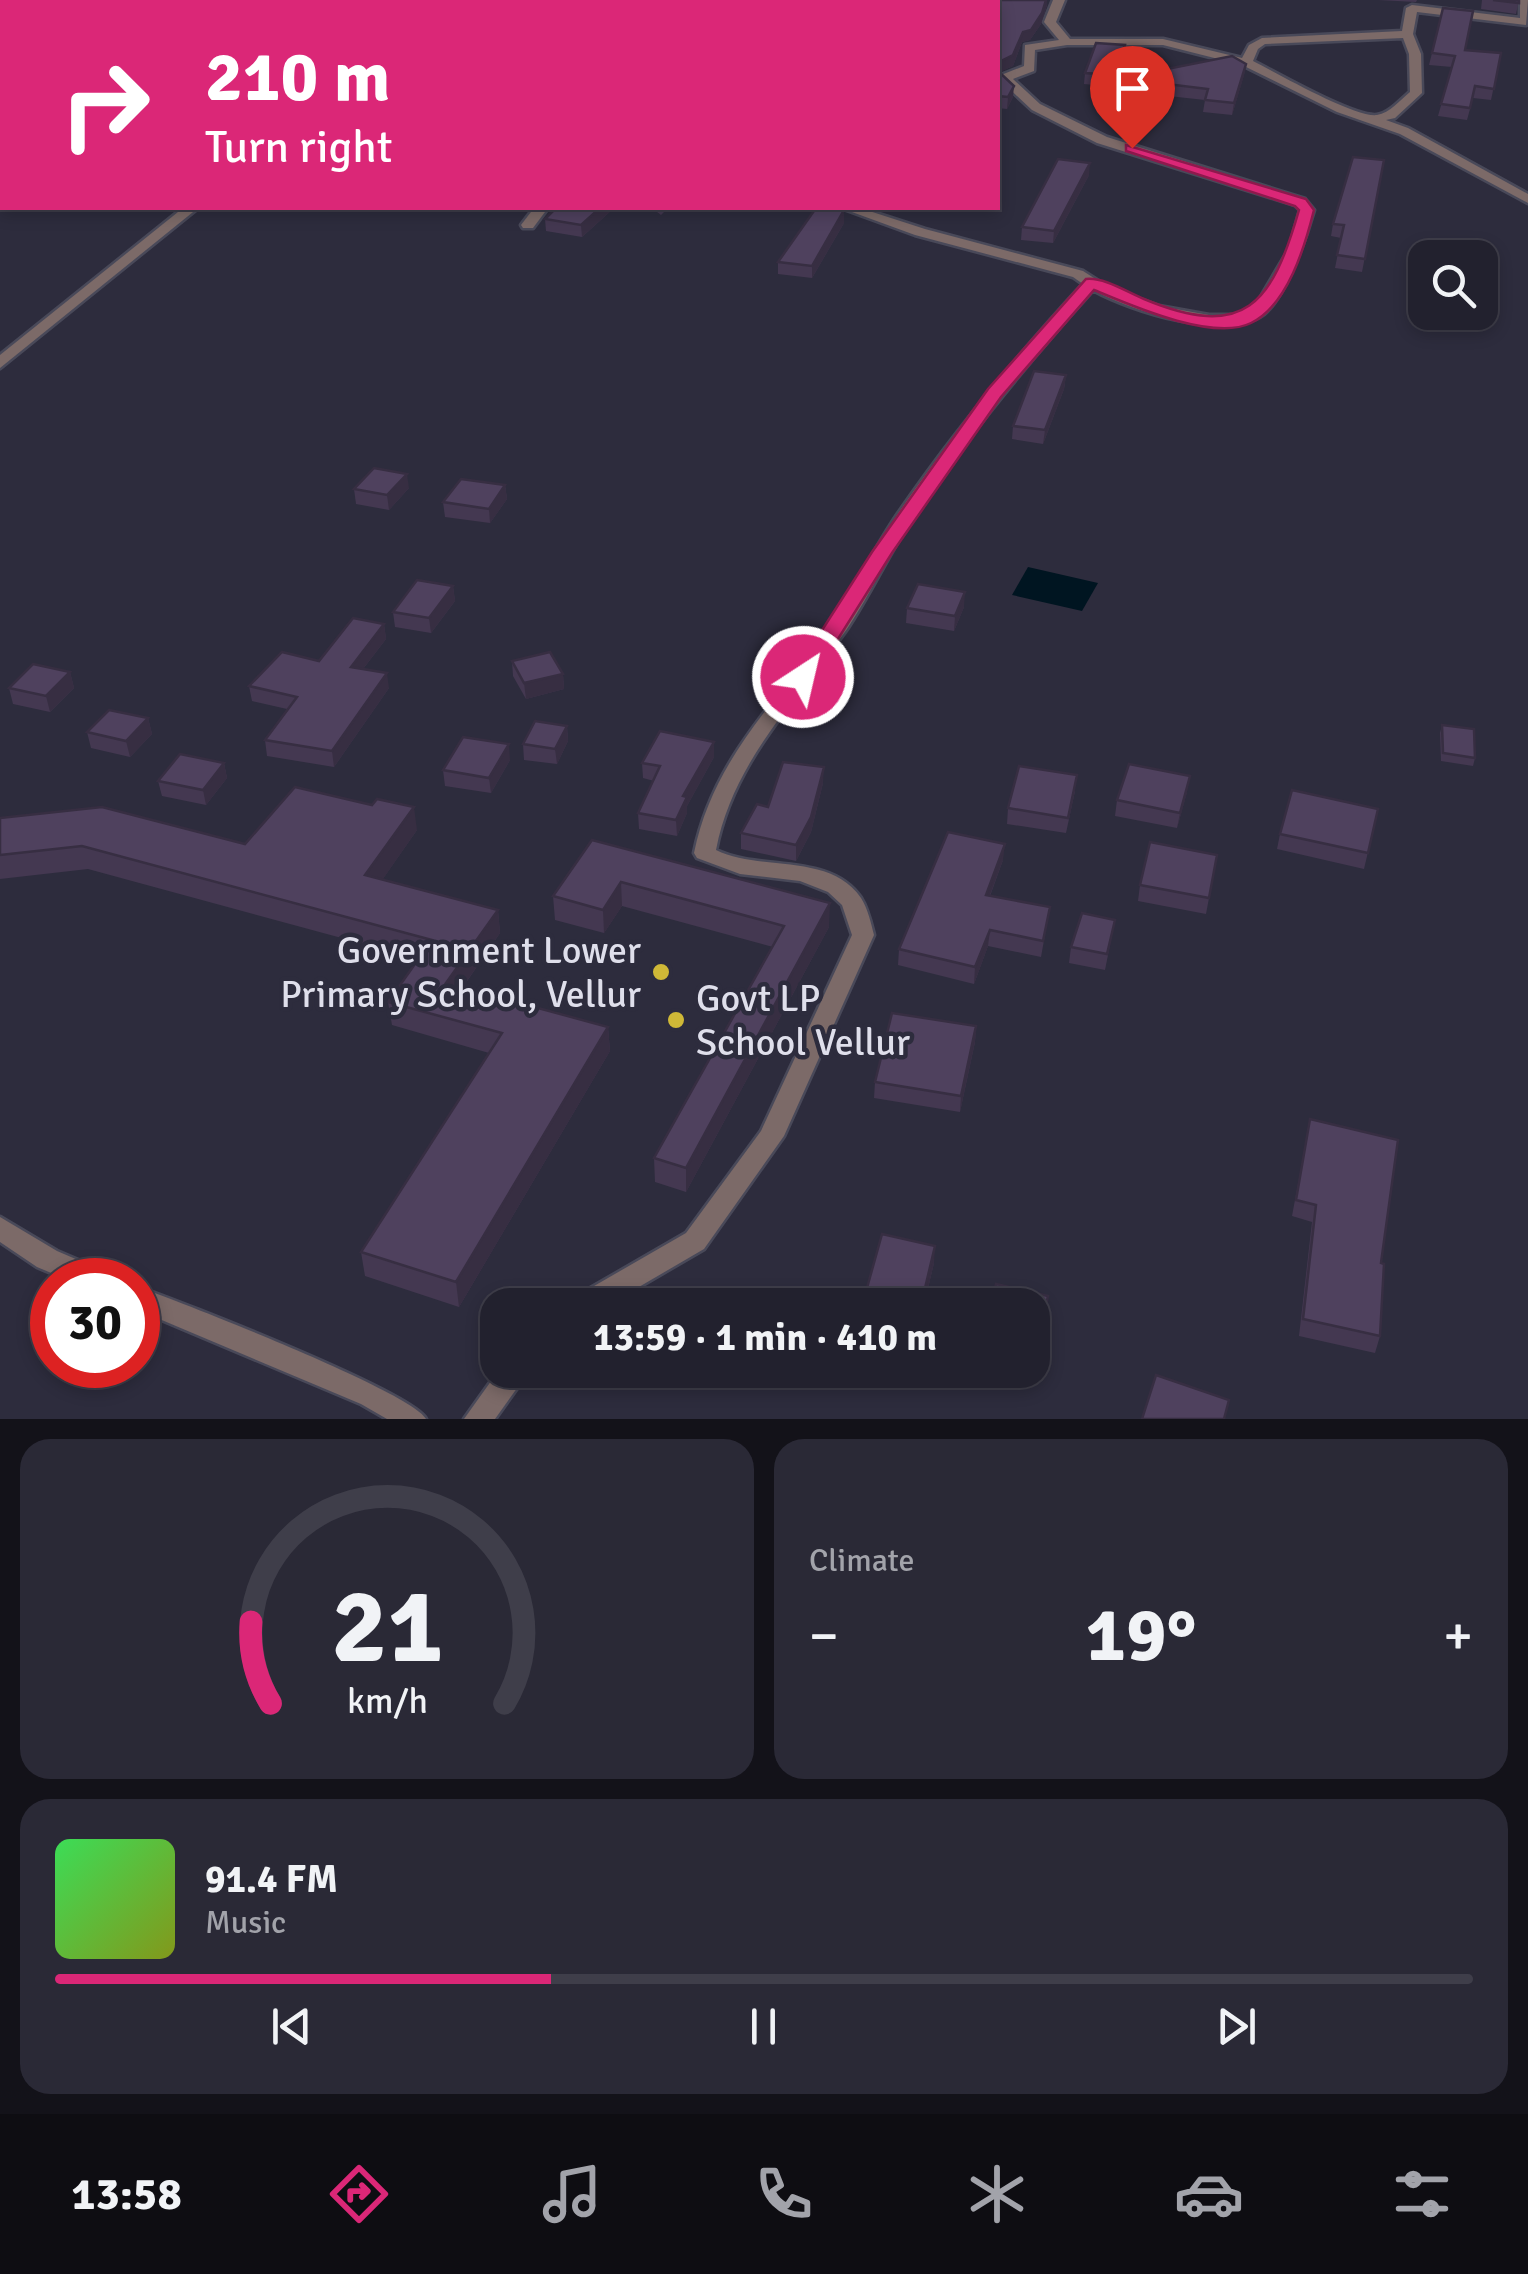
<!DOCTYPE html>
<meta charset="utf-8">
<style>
:root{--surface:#22212e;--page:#2a2936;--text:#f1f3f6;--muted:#a2a3aa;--line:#3f3e4a;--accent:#db2777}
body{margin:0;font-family:Signika,sans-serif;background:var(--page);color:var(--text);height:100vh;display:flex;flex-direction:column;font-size:38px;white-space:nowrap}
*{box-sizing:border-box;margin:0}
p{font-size:32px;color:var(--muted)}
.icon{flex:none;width:55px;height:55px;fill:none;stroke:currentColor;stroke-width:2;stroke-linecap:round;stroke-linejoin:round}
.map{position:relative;height:1419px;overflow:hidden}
.sheet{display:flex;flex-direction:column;gap:20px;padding:20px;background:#131219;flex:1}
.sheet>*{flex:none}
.top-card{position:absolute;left:0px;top:0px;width:1000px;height:210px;box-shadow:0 5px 15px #0003,0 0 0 2px var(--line);background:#db2777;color:#fff;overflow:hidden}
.tools{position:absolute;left:1408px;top:240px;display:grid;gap:20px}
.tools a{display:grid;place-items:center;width:90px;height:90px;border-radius:20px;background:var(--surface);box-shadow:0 5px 15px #0003,0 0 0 2px var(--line);font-size:50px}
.speed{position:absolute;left:30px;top:1258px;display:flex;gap:20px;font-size:50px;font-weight:700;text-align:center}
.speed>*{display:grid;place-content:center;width:130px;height:130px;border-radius:50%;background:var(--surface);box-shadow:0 5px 15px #0003,0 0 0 2px var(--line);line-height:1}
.speed .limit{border:15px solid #d22;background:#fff;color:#111}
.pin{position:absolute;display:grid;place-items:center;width:85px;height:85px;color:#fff;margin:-102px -42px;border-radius:50% 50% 50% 0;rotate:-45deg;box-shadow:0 0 10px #0007}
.pin .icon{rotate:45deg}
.me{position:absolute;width:110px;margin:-55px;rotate:35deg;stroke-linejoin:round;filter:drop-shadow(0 0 8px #0008)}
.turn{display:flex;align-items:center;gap:35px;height:210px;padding:0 40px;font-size:45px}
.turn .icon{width:130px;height:130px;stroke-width:2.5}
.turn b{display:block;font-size:70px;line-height:85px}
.big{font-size:75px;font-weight:700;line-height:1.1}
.sheet .widget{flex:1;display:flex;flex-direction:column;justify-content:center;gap:15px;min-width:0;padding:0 35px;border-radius:30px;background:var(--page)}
.sheet .dial{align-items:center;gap:0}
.dial svg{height:260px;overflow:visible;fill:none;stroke:var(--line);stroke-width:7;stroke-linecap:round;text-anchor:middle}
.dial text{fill:var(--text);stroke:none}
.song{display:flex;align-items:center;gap:30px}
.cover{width:120px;height:120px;border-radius:15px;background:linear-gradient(135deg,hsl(130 70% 55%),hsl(70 70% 35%))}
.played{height:10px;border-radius:5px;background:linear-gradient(90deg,var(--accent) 35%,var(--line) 35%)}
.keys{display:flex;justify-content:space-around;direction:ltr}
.heat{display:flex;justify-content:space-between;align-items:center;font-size:55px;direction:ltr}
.sheet .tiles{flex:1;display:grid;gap:20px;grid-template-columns:1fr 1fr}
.widget:last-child{grid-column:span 2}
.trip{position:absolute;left:480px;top:1288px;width:570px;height:100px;border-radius:30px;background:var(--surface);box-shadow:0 5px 15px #0003,0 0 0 2px var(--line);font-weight:700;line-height:100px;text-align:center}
.tab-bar{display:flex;height:160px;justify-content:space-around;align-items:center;background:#0e0d12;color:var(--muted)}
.tab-bar .icon{width:70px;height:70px}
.tab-bar .on{color:var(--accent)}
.tab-bar b{font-size:45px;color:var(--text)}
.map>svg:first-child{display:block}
</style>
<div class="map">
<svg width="1528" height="1419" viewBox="0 0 1528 1419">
<rect width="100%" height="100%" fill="#2d2c3d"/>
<!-- water -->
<polygon fill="#001521" points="1028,567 1098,583 1082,611 1012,595"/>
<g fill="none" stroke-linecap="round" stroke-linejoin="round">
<!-- street casing -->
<g stroke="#494959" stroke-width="5">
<g id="street">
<path d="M 1053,0 L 1065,0 L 1056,22 L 1070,39 L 1163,39 L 1242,58 L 1249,45 L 1262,38 L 1402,31 L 1406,8 L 1412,5 L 1520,18 L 1520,0 L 1528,0 L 1526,25 L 1417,12 L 1413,34 L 1421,54 L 1422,93 L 1395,118 L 1386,120 L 1408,128 L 1528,194 L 1528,203 L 1400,134 L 1337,112 L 1242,65 L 1163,45 L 1067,45 L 1035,50 L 1034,71 L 1013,79 L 1040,104 L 1107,137 L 1305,199 L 1314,210 C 1306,238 1286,296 1264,314 C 1227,342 1131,311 1093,290 C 1028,362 966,437 913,517 C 889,553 871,593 847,629 C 797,700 733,761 716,850 C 760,872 830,852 861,898 C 868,909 871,923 874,935 L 784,1136 L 704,1249 L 608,1305 L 571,1305 L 575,1297 L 686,1233 L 761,1131 L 852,935 L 842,905 L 828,892 L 800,881 L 740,874 L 697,858 L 694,853 C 714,755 781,699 834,620 C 856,586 874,549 897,515 C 953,433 1016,357 1083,284 L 1073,277 L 915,235 L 841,208 L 860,208 L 925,229 L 1083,271 L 1108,287 L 1159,306 L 1209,315 L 1241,315 L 1256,305 L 1289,249 L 1300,210 L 1295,205 L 1097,143 L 1032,110 L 1001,81 L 1001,75 L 1024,66 L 1025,45 L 1059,40 L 1044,22 ZM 1403,38 L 1409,54 L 1410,92 C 1400,100 1390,113 1377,115 C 1355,118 1277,73 1253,61 L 1258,49 L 1265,44 Z"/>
<polygon points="183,208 198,208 0,368 0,355"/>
<polygon points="534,208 548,208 533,228 523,228 521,225"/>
<polygon points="0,1217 57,1251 106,1272 110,1280 68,1280 37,1267 0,1242"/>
<path d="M 138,1287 C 179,1301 414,1393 426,1419 L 387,1419 L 361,1404 L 138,1310 Z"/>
<polygon points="499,1370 530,1370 495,1419 464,1419"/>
</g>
</g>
<!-- street -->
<use href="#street" fill="#7c6a68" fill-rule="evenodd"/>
</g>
<!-- wall -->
<g fill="#443851">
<polygon points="7,0 181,0 176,2 2,2 2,45 0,44 0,4"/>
<polygon points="1378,0 1417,0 1416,2"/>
<polygon points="1482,0 1519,0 1516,14 1481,9"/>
<polygon points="998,2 1047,5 1041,24 1030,40 1022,42 1013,66 999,72 1013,97 1007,109 998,108"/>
<polygon points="1465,50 1501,53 1491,100 1473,98 1467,120 1438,116 1452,67 1429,65 1432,53"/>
<polygon points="1124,56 1115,87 1084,84 1085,73"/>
<polygon points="1162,62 1161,70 1246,64 1244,75 1232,115 1203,112 1205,100 1150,94 1137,117 1108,114 1109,102"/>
<polygon points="1384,160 1362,272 1335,268 1341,238 1331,236 1333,224"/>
<polygon points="1089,175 1053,243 1021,240 1022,227"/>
<polygon points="614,208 582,237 546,231 545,219"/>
<polygon points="652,208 668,208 661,215"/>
<polygon points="844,223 812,278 778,274 778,262"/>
<polygon points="1066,375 1064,389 1043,444 1012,439 1013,426"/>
<polygon points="505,485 507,499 490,523 445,517 443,502"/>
<polygon points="409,488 389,510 356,504 354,489"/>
<polygon points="453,586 455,601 431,633 395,627 393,612"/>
<polygon points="964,607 954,631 906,623 907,608"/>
<polygon points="384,624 386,639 363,669 389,688 334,767 267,756 265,740 287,709 252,701 249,686 319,661"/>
<polygon points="512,661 563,674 564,689 526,699 513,676"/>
<polygon points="70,672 74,688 50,712 13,704 9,688"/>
<polygon points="148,718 152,734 130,757 91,748 87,732"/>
<polygon points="1442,725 1475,758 1473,766 1441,761 1440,733"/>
<polygon points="567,726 568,741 557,764 524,760 523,744"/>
<polygon points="714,742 714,757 687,806 687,813 677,836 639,829 638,813 654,781 643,778 642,763"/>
<polygon points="510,760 491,793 445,786 443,770"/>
<polygon points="224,763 227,778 206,805 162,796 158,781"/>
<polygon points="823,783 811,832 796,861 741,849 741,833 768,807"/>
<polygon points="1075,791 1066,833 1007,824 1008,808"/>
<polygon points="1187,792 1177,828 1115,816 1117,800"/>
<polygon points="1378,809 1364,869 1277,849 1280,834"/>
<polygon points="0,818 245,844 417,830 382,880 498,910 500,933 463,987 608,1027 610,1051 459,1307 365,1276 361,1252 489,1053 392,1025 388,1002 419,959 88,869 0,879"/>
<polygon points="592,840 829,927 686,1192 655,1182 654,1158 773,947 622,906 604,933 555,920 553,896"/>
<polygon points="1217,855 1206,914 1138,901 1140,885"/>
<polygon points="1003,860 990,896 1050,907 1041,957 988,946 974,984 898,965 899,949"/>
<polygon points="1115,920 1105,970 1069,963 1071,947"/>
<polygon points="976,1026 975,1042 960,1112 874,1098 875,1082"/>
<polygon points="1310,1119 1381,1263 1380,1336 1375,1353 1299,1336 1312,1222 1292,1216"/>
<polygon points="934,1263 924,1305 865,1305 865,1295"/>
<polygon points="1048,1296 1033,1373 1021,1370 1032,1370 1032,1305"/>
</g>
<!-- shaded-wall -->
<g fill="#372e42">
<polygon points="68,0 84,0 84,2 63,2"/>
<polygon points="159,0 181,0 176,2 157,2"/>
<polygon points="1046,0 1047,0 1047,5 1041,24 1030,40 1022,42 1013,66 998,73 999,62"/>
<polygon points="1125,45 1124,56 1115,87 1116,75"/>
<polygon points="1246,64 1244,75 1232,115 1234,103"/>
<polygon points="1151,82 1150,94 1137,117 1138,106"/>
<polygon points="1014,86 1013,97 1007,109 1008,97"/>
<polygon points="1090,163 1089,175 1053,243 1054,231"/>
<polygon points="600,208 614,208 582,237 581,225"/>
<polygon points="844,210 844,223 812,278 812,266"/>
<polygon points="1066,375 1064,389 1043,444 1045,430"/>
<polygon points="407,474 409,488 389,510 387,495"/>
<polygon points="505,485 507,499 490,523 489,509"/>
<polygon points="453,586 455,601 431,633 429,618"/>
<polygon points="965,592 964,607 954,631 955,616"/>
<polygon points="384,624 386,639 353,682 351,667"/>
<polygon points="70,672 74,688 50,712 46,696"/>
<polygon points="387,673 389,688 334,767 332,751"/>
<polygon points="563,674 564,689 526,699 524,683"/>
<polygon points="148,718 152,734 130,757 126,741"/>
<polygon points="567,726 568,741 557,764 555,749"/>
<polygon points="714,742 714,757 687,806 687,813 677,836 676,820 683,796"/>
<polygon points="509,744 510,760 491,793 489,778"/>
<polygon points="224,763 227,778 206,805 203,790"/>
<polygon points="824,767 823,783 811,832 796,861 796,845"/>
<polygon points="1190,776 1187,792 1177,828 1180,813"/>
<polygon points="414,807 417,830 369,899 365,875"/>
<polygon points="1005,844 1003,860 984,911 986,895"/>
<polygon points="621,882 622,906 604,933 603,910"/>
<polygon points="830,903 829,927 686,1192 686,1168"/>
<polygon points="498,910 500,933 449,1007 446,983"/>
<polygon points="990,930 988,946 974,984 975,967"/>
<polygon points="976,1026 975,1042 960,1112 961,1096"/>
<polygon points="608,1027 610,1051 459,1307 456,1282"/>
<polygon points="935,1246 934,1263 924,1305 921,1305"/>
<polygon points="1048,1296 1046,1313 1033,1373 1035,1356"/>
</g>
<!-- building -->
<g fill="#4f415e" stroke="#372e42" stroke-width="2.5">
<polygon points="7,0 68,0 63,2 2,2 2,33 0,34 0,4"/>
<polygon points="600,0 768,0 765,2 692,2 675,1 673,2 597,2"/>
<polygon points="904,0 1046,0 1042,13 1031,30 1023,32 1013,55 999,62 999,72 1014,86 1008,97 998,96 998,2 902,2"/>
<polygon points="1493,0 1519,0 1519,3"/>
<polygon points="1443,8 1473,11 1465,50 1501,53 1494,89 1475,86 1470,108 1441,104 1455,56 1432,53"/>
<polygon points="1096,43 1125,45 1116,75 1085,73"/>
<polygon points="1232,56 1246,64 1234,103 1205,100 1208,89 1151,82 1138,106 1109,102 1134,59 1162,62 1157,71"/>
<polygon points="1353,157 1384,160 1365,259 1337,255 1344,225 1333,224"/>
<polygon points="1058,159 1090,163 1054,231 1022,227"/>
<polygon points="556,208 600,208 581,225 545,219"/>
<polygon points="816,208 844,210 812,266 778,262"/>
<polygon points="1034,371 1066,375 1045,430 1013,426"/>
<polygon points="374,468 407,474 387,495 354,489"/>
<polygon points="461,479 505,485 489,509 443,502"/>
<polygon points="417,580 453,586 429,618 393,612"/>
<polygon points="918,584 965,592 955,616 907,608"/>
<polygon points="353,618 384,624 351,667 387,673 332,751 265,740 297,697 249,686 282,652 319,661"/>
<polygon points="550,652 563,674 524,683 512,661"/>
<polygon points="33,664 70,672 46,696 9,688"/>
<polygon points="109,710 148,718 126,741 87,732"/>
<polygon points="535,721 567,726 555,749 523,744"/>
<polygon points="1442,725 1474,729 1475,758 1443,753"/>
<polygon points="660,731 714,742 683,796 687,797 676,820 638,813 660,766 642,763"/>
<polygon points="463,737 509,744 489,778 443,770"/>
<polygon points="180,754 224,763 203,790 158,781"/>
<polygon points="783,762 824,767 811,817 796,845 741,833 757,804 768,807"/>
<polygon points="1129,764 1190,776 1180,813 1117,800"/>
<polygon points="1019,766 1077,775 1068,818 1008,808"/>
<polygon points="295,787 372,805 377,799 414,807 365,875 498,910 446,983 608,1027 456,1282 361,1252 502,1033 388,1002 432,940 82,846 0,855 0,818 102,807 245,844"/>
<polygon points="1292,790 1378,809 1368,853 1280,834"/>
<polygon points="948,832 1005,844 986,895 1050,907 1043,941 990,930 975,967 899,949"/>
<polygon points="592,840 830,903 686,1168 654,1158 784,926 621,882 603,910 553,896"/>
<polygon points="1150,842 1217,855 1209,898 1140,885"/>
<polygon points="1082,913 1115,920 1107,954 1071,947"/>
<polygon points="892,1013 976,1026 961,1096 875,1082"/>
<polygon points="1310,1119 1398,1140 1381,1263 1384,1264 1380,1336 1303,1319 1316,1205 1296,1200"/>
<polygon points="882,1234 935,1246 921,1305 912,1305 865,1295"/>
<polygon points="996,1284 1048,1296 1035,1356 1032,1355 1032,1305 991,1305"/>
<polygon points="1156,1375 1229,1400 1224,1419 1142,1419"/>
</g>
<!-- route -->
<path fill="#db2777" stroke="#8e194d" stroke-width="2.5" d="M 1126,145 L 1306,199 L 1314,210 C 1305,246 1288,305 1251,323 C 1213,342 1130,305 1094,290 L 1001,397 L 892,553 L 811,682 L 795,682 L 792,677 L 872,552 L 988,389 L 1086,279 C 1104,277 1127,292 1144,299 C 1245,341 1272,304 1299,210 L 1295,206 L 1126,151 Z"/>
<!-- markers -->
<g fill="#cfb837" stroke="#2d2c3d" stroke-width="4">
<circle cx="661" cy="972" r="10"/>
<circle cx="676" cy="1020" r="10"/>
</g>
<g text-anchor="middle" stroke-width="9" stroke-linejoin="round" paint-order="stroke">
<!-- poi labels -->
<g font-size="38" fill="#dfdfeb" stroke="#2d2c3d" text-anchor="end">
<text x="641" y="963">Government Lower<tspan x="641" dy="44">Primary School, Vellur</tspan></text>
<text x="696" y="1011" text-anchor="start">Govt LP<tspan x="696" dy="44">School Vellur</tspan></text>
</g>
</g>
</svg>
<div class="tools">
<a><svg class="icon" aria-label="search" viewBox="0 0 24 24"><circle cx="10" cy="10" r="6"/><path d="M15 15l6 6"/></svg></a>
</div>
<div class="speed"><div class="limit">30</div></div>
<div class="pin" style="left:1132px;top:148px;background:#d93025"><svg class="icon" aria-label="arrive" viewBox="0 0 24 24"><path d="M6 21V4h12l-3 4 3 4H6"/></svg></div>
<svg class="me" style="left:803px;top:677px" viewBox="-20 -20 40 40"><circle r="17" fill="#db2777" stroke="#fff" stroke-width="3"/><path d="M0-11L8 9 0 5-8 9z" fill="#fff"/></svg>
<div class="trip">13:59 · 1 min · 410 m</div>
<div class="top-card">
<div class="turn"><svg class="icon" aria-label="right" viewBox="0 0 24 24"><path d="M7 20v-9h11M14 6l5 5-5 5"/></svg><div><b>210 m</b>Turn right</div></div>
</div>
</div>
<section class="sheet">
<div class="tiles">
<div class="widget dial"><svg viewBox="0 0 100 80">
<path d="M14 69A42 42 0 1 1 86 69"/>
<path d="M14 69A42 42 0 0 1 8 44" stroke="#db2777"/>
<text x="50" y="56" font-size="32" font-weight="700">21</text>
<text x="50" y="72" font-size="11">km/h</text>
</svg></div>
<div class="widget"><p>Climate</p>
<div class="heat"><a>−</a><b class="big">19°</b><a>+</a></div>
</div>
<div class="widget">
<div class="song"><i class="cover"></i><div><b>91.4 FM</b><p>Music</p></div></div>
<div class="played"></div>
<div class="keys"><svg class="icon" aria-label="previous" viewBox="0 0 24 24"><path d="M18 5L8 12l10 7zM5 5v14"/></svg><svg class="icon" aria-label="pause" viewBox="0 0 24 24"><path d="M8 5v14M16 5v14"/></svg><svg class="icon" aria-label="next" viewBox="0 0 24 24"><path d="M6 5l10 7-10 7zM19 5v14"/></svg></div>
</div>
</div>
</section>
<nav class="tab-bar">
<b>13:58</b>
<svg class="icon on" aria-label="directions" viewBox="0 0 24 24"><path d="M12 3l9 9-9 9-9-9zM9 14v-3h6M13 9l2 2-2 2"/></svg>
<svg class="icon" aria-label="music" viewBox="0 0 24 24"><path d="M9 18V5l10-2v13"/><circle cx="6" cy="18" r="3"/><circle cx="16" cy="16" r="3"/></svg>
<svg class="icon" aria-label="phone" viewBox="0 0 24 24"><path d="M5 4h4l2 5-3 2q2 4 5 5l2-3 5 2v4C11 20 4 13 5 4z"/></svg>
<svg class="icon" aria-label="climate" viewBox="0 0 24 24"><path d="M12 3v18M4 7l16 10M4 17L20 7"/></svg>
<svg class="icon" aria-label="car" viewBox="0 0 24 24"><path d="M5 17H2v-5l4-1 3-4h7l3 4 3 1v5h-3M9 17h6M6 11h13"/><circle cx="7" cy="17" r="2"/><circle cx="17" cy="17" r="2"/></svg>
<svg class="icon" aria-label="filters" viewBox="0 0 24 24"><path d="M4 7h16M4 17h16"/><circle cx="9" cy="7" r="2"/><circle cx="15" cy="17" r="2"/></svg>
</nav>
